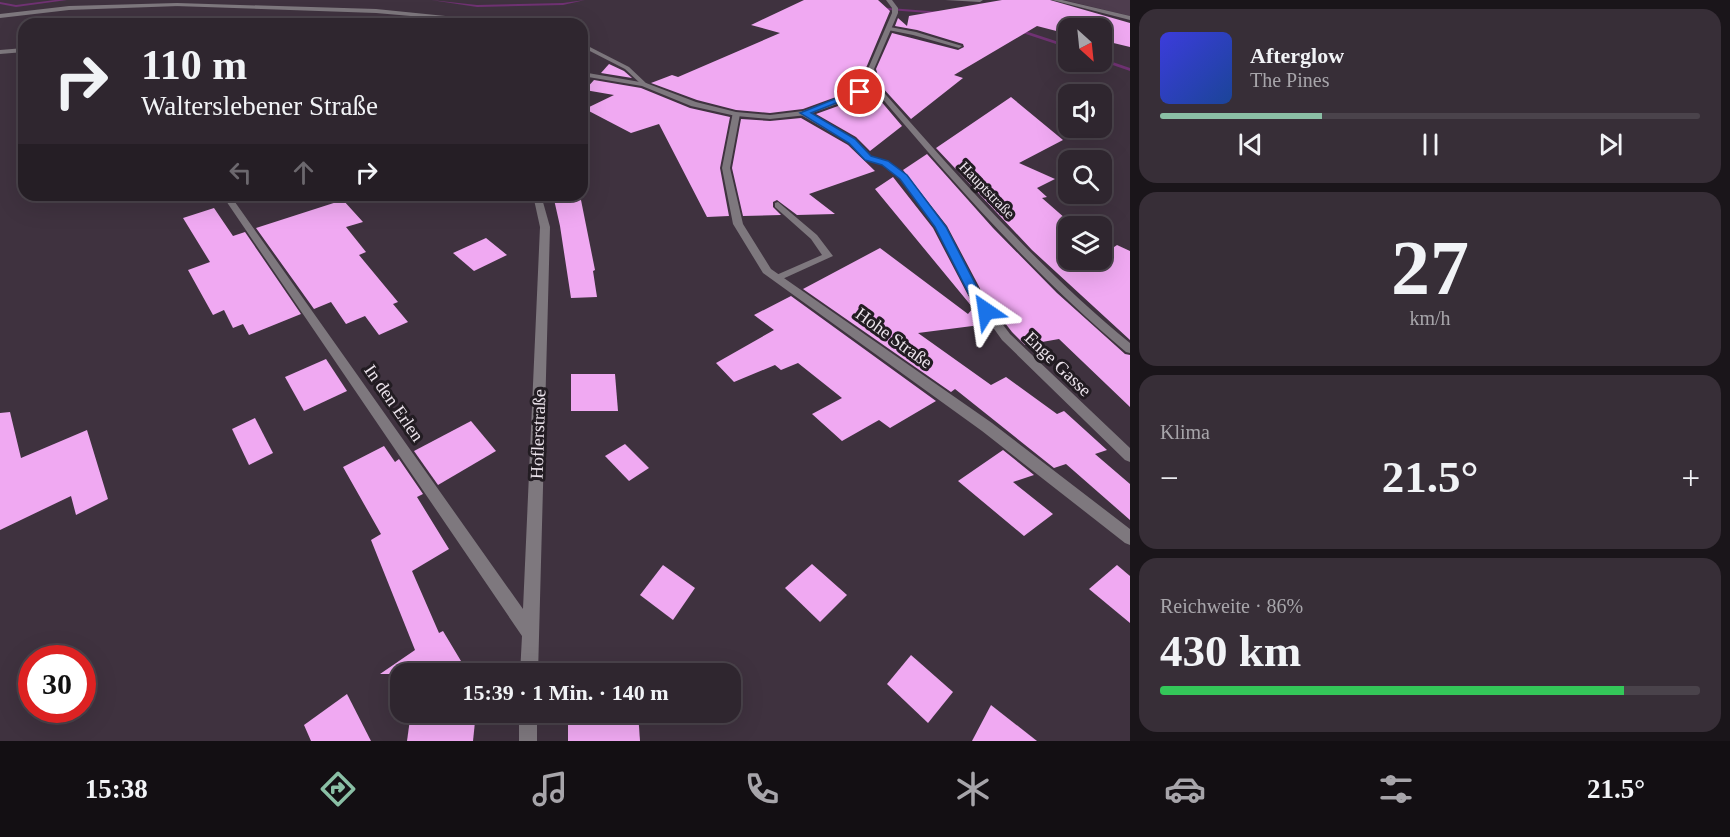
<!DOCTYPE html>
<html lang="de">
<meta charset="utf-8">
<style>
:root{--surface:#2f262f;--page:#372e37;--text:#f1f3f6;--muted:#a7a5aa;--line:#4a434b;--accent:#8abfa5}
body{margin:0;font-family:"Times New Roman",serif;background:var(--page);color:var(--text);height:100vh;display:flex;flex-direction:column;font-size:22px;white-space:nowrap}
*{box-sizing:border-box;margin:0}
p{font-size:20px;color:var(--muted)}
.icon{flex:none;width:33px;height:33px;fill:none;stroke:currentColor;stroke-width:2;stroke-linecap:round;stroke-linejoin:round}
.map{position:relative;flex:1;overflow:hidden}
.panel{display:flex;flex-direction:column;gap:9px;padding:9px;background:#1a151a;width:600px}
.panel>*{flex:none}
.guide{position:absolute;left:18px;top:18px;width:570px;height:183px;border-radius:18px;box-shadow:0 6px 24px #0002,0 0 0 2px var(--line);background:#2f262f;color:var(--text);overflow:hidden}
.needle{width:39px;rotate:153deg}
.buttons{position:absolute;left:1058px;top:18px;display:grid;gap:12px}
.buttons a{display:grid;place-items:center;width:54px;height:54px;border-radius:12px;background:var(--surface);box-shadow:0 6px 24px #0002,0 0 0 2px var(--line);font-size:30px}
.speed{position:absolute;left:18px;top:645px;display:flex;gap:12px;font-size:30px;font-weight:700;text-align:center}
.speed>*{display:grid;place-content:center;width:78px;height:78px;border-radius:50%;background:var(--surface);box-shadow:0 6px 24px #0002,0 0 0 2px var(--line);line-height:1}
.speed .limit{border:9px solid #d22;background:#fff;color:#111}
.pin{position:absolute;display:grid;place-items:center;width:51px;height:51px;color:#fff;margin:-26px;border:3px solid #fff;border-radius:50%;box-shadow:0 2px 6px #0007}
.me{position:absolute;width:66px;margin:-33px;rotate:328deg;stroke-linejoin:round;filter:drop-shadow(0 0 4px #0008)}
.turn{display:flex;align-items:center;gap:21px;height:126px;padding:0 24px;font-size:27px}
.turn .icon{width:78px;height:78px;stroke-width:2.5}
.turn b{display:block;font-size:42px;line-height:51px}
.lanes{display:flex;align-items:center;height:57px;padding:0 24px;background:#0003;justify-content:center;gap:30px;direction:ltr}
.lanes .off{opacity:.35}
.big{font-size:45px;font-weight:700;line-height:1.1}
.panel .widget{flex:1;display:flex;flex-direction:column;justify-content:center;gap:9px;min-width:0;padding:0 21px;border-radius:18px;background:var(--page)}
.panel .dial{align-items:center;gap:0}
.dial b{font-size:78px;line-height:1}
.song{display:flex;align-items:center;gap:18px}
.cover{width:72px;height:72px;border-radius:9px;background:linear-gradient(135deg,hsl(240 70% 55%),hsl(220 70% 35%))}
.played{height:6px;border-radius:3px;background:linear-gradient(90deg,var(--accent) 30%,var(--line) 30%)}
.keys{display:flex;justify-content:space-around;direction:ltr}
.heat{display:flex;justify-content:space-between;align-items:center;font-size:33px;direction:ltr}
.charge{height:9px;border-radius:4px;background:linear-gradient(90deg,#34c759 86%,var(--line) 0)}
.trip{position:absolute;left:390px;top:663px;width:351px;height:60px;border-radius:18px;background:var(--surface);box-shadow:0 6px 24px #0002,0 0 0 2px var(--line);font-weight:700;line-height:60px;text-align:center}
.tab-bar{display:flex;height:96px;justify-content:space-around;align-items:center;background:#130f13;color:var(--muted)}
.tab-bar .icon{width:42px;height:42px}
.tab-bar .active{color:var(--accent)}
.tab-bar b{font-size:27px;color:var(--text)}
main{display:flex;flex:1;min-height:0}
.map>svg:first-child{display:block}
</style>
<main>
<div class="map">
<svg width="1130" height="741" viewBox="0 0 1130 741">
<rect width="100%" height="100%" fill="#3f323f"/>
<!-- built -->
<polygon fill="#4e3d4e" points="1064,0 1130,0 1130,16"/>
<g fill="none" stroke-linecap="round" stroke-linejoin="round">
<!-- stream -->
<g fill="#703273" fill-rule="evenodd">
<polygon points="55,0 67,0 16,7 0,4 0,2 16,5"/>
<polygon points="431,0 477,5 563,3 585,0 563,5 477,7"/>
<polygon points="877,7 941,12 943,13 941,14 876,9"/>
<polygon points="1016,28 1068,45 1068,48 1014,30"/>
<polygon points="1101,58 1130,68 1130,71 1101,61"/>
</g>
</g>
<!-- building -->
<g fill="#f0a9f2">
<polygon points="804,0 878,0 890,11 866,68 869,85 803,109 770,113 736,110 697,100 651,83 672,75 678,77 780,33 751,25"/>
<polygon points="1002,0 1050,0 1130,23 1130,47 1101,40 1101,28 1068,28 1068,34 1037,26 954,75 963,78 911,119 881,86 876,69 892,33 958,50 964,47 963,44 917,30 895,26 898,18 907,26 909,16"/>
<polygon points="609,64 624,71 632,78 601,73"/>
<polygon points="594,80 641,88 690,108 730,117 720,168 729,216 707,217 659,124 631,133 585,109 614,95 585,90"/>
<polygon points="874,93 902,126 870,151 856,137 816,114"/>
<polygon points="1011,97 1063,140 1019,163 1055,179 1037,188 1047,197 1042,198 1074,226 1068,226 1068,260 1101,260 1101,251 1104,254 1117,245 1130,251 1130,340 1032,250 936,148"/>
<polygon points="801,118 848,145 875,171 809,194 835,214 797,215 777,200 773,202 773,207 781,215 743,216 732,168 741,119 770,121"/>
<polygon points="927,154 993,228 1057,293 1125,354 1130,355 1130,407 1059,339 1025,345 1012,332 984,296 947,226 903,170"/>
<polygon points="893,177 933,228 970,299 988,324 918,333 991,385 1006,377 1057,414 1064,411 1107,450 1095,454 1130,484 1130,520 1066,464 1054,468 955,389 951,392 803,289 880,248 968,314 973,308 875,189"/>
<polygon points="553,195 580,195 595,270 593,271 597,297 571,298 560,226"/>
<polygon points="343,200 363,222 346,227 366,252 359,255 398,302 393,304 408,322 379,335 365,316 346,324 331,302 314,309 256,228"/>
<polygon points="214,208 233,236 245,232 301,314 249,335 243,324 233,328 224,310 213,315 188,270 210,262 183,218"/>
<polygon points="486,238 507,255 474,271 453,253"/>
<polygon points="791,296 936,401 890,428 879,420 842,441 812,414 842,398 798,363 781,370 775,365 734,382 716,363 774,330 754,315"/>
<polygon points="326,359 347,391 304,411 285,377"/>
<polygon points="571,374 615,374 618,411 571,411"/>
<polygon points="10,412 21,458 87,430 108,499 76,515 71,496 0,530 0,413"/>
<polygon points="255,418 273,453 249,465 232,429"/>
<polygon points="471,421 496,451 438,485 414,451"/>
<polygon points="625,444 649,468 629,481 605,456"/>
<polygon points="384,446 395,462 399,459 423,494 417,497 449,549 412,571 439,633 443,631 464,666 454,674 380,674 415,650 371,540 381,534 343,467"/>
<polygon points="1003,450 1034,475 1013,482 1053,514 1024,536 958,481"/>
<polygon points="812,564 847,595 820,622 785,588"/>
<polygon points="663,565 695,588 673,620 640,595"/>
<polygon points="1117,565 1130,576 1130,623 1089,589"/>
<polygon points="911,655 953,692 928,723 887,684"/>
<polygon points="567,664 634,664 635,674 567,674"/>
<polygon points="347,694 371,741 311,741 304,725"/>
<polygon points="991,705 1037,741 972,741"/>
<polygon points="411,712 476,712 473,741 407,741"/>
<polygon points="568,712 638,712 640,741 568,741"/>
</g>
<g fill="none" stroke-linecap="round" stroke-linejoin="round">
<!-- service -->
<g fill="#7e787e" fill-rule="evenodd">
<polygon points="177,3 179,6 69,10 0,18 0,14 69,6"/>
<polygon points="778,202 817,235 833,256 778,281 773,278 774,276 822,255 811,239 775,207 775,203"/>
</g>
<!-- minor -->
<g fill="#7e787e" fill-rule="evenodd">
<polygon points="945,0 983,0 980,2"/>
<polygon points="1052,0 1062,0 1130,16 1130,20"/>
<polygon points="177,3 376,9 525,24 503,24 376,13 175,6"/>
<polygon points="890,27 916,32 962,46 959,48 913,35 888,30"/>
<polygon points="582,43 629,67 647,84 642,85 625,69 582,47"/>
<polygon points="801,111 807,111 855,139 871,156 888,161 906,175 945,227 982,297 1010,334 1130,448 1130,462 1125,460 1002,340 972,298 935,227 900,179 882,165 865,160 849,143 801,115"/>
<polygon points="733,112 740,114 730,168 743,224 771,269 992,423 1130,529 1130,545 1125,543 982,431 763,273 733,224 722,168"/>
<polygon points="222,195 230,195 523,609 540,227 533,195 541,195 550,227 538,674 520,674 522,636"/>
<rect x="519" y="712" width="18" height="29"/>
</g>
<!-- tertiary -->
<g fill="#7e787e" fill-rule="evenodd">
<path d="M 886,0 L 892,0 L 898,8 L 898,13 L 874,69 L 879,87 C 958,176 1037,267 1130,343 L 1130,353 L 1126,352 C 1033,274 953,182 875,90 L 807,115 L 770,119 L 736,116 L 691,106 L 642,86 L 582,76 L 582,72 L 646,83 L 696,102 L 736,112 L 770,115 L 803,111 L 872,86 L 868,69 L 892,13 L 892,8 Z"/>
<polygon points="24,48 24,52 0,54 0,50"/>
</g>
</g>
<!-- route -->
<polygon fill="#1a73e8" stroke="#114b97" stroke-width="1.5" points="857,90 864,92 811,113 855,139 871,156 888,161 907,175 946,227 982,297 993,311 991,314 982,314 971,298 935,227 900,179 882,165 865,160 849,143 800,113"/>
<g text-anchor="middle" stroke-width="6" stroke-linejoin="round" paint-order="stroke">
<!-- far-street labels -->
<g font-size="15" fill="#ece4ec" stroke="#221c22">
<text transform="translate(987 190) rotate(46)" y="5">Hauptstraße</text>
</g>
<!-- street labels -->
<g font-size="18" fill="#ece4ec" stroke="#221c22">
<text transform="translate(894 338) rotate(36)" y="6">Hohe Straße</text>
<text transform="translate(1058 364) rotate(44)" y="6">Enge Gasse</text>
<text transform="translate(394 403) rotate(55)" y="6">In den Erlen</text>
<text transform="translate(538 434) rotate(-88)" y="6">Hoflerstraße</text>
</g>
</g>
</svg>
<div class="buttons">
<a><svg class="needle" viewBox="-14 -14 28 28"><path d="M0-13l5 13h-10z" fill="#e53935"/><path d="M0 13l5-13h-10z" fill="#a7a5aa"/></svg></a>
<a><svg class="icon" aria-label="sound" viewBox="0 0 24 24"><path d="M4 9h4l5-4v14l-5-4H4zM17 9q2 3 0 6"/></svg></a>
<a><svg class="icon" aria-label="search" viewBox="0 0 24 24"><circle cx="10" cy="10" r="6"/><path d="M15 15l6 6"/></svg></a>
<a><svg class="icon" aria-label="layers" viewBox="0 0 24 24"><path d="M12 4l9 5-9 5-9-5zM3 14l9 5 9-5"/></svg></a>
</div>
<div class="speed"><div class="limit">30</div></div>
<div class="pin" style="left:860px;top:92px;background:#d93025"><svg class="icon" aria-label="arrive" viewBox="0 0 24 24"><path d="M6 21V4h12l-3 4 3 4H6"/></svg></div>
<svg class="me" style="left:986px;top:311px" viewBox="-20 -20 40 40"><path d="M0-17L14 15 0 8-14 15z" fill="#1a73e8" stroke="#fff" stroke-width="4"/></svg>
<div class="trip">15:39 · 1 Min. · 140 m</div>
<div class="guide">
<div class="turn"><svg class="icon" aria-label="right" viewBox="0 0 24 24"><path d="M7 20v-9h11M14 6l5 5-5 5"/></svg><div><b>110 m</b>Walterslebener Straße</div></div>
<div class="lanes"><svg class="icon off" aria-label="left" viewBox="0 0 24 24"><path d="M17 20v-9H6M10 6l-5 5 5 5"/></svg><svg class="icon off" aria-label="ahead" viewBox="0 0 24 24"><path d="M12 20V5M6 11l6-6 6 6"/></svg><svg class="icon" aria-label="right" viewBox="0 0 24 24"><path d="M7 20v-9h11M14 6l5 5-5 5"/></svg></div>
</div>
</div>
<section class="panel">
<div class="widget">
<div class="song"><i class="cover"></i><div><b>Afterglow</b><p>The Pines</p></div></div>
<div class="played"></div>
<div class="keys"><svg class="icon" aria-label="previous" viewBox="0 0 24 24"><path d="M18 5L8 12l10 7zM5 5v14"/></svg><svg class="icon" aria-label="pause" viewBox="0 0 24 24"><path d="M8 5v14M16 5v14"/></svg><svg class="icon" aria-label="next" viewBox="0 0 24 24"><path d="M6 5l10 7-10 7zM19 5v14"/></svg></div>
</div>
<div class="widget dial"><b>27</b><p>km/h</p></div>
<div class="widget"><p>Klima</p>
<div class="heat"><a>−</a><b class="big">21.5°</b><a>+</a></div>
</div>
<div class="widget"><p>Reichweite · 86%</p><b class="big">430 km</b><div class="charge"></div></div>
</section>
</main>
<nav class="tab-bar">
<b>15:38</b>
<svg class="icon active" aria-label="directions" viewBox="0 0 24 24"><path d="M12 3l9 9-9 9-9-9zM9 14v-3h6M13 9l2 2-2 2"/></svg>
<svg class="icon" aria-label="music" viewBox="0 0 24 24"><path d="M9 18V5l10-2v13"/><circle cx="6" cy="18" r="3"/><circle cx="16" cy="16" r="3"/></svg>
<svg class="icon" aria-label="phone" viewBox="0 0 24 24"><path d="M5 4h4l2 5-3 2q2 4 5 5l2-3 5 2v4C11 20 4 13 5 4z"/></svg>
<svg class="icon" aria-label="climate" viewBox="0 0 24 24"><path d="M12 3v18M4 7l16 10M4 17L20 7"/></svg>
<svg class="icon" aria-label="car" viewBox="0 0 24 24"><path d="M5 17H2v-5l4-1 3-4h7l3 4 3 1v5h-3M9 17h6M6 11h13"/><circle cx="7" cy="17" r="2"/><circle cx="17" cy="17" r="2"/></svg>
<svg class="icon" aria-label="filters" viewBox="0 0 24 24"><path d="M4 7h16M4 17h16"/><circle cx="9" cy="7" r="2"/><circle cx="15" cy="17" r="2"/></svg>
<b>21.5°</b>
</nav>
